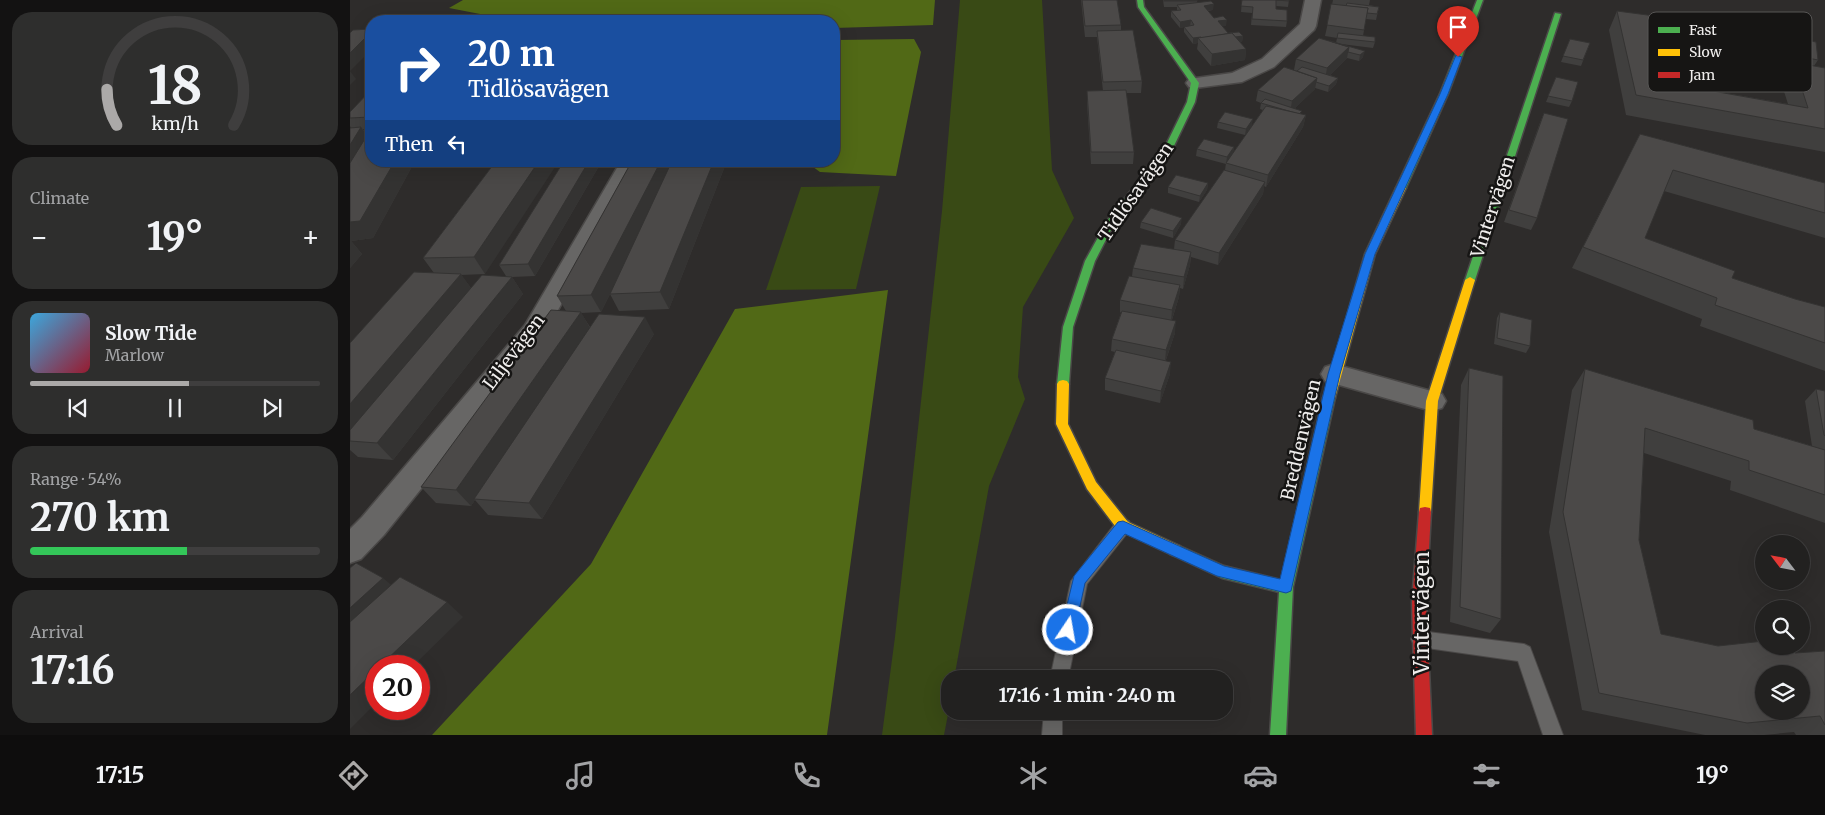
<!DOCTYPE html>
<meta charset="utf-8">
<style>
:root{--surface:#222120;--page:#2e2e2d;--text:#f1f3f6;--muted:#a2a3a5;--line:#3f3e3e;--accent:#aba9a8}
body{margin:0;font-family:Merriweather,serif;background:var(--page);color:var(--text);height:100vh;display:flex;flex-direction:column;font-size:19px;white-space:nowrap}
*{box-sizing:border-box;margin:0}
p{font-size:16px;color:var(--muted)}
.icon{flex:none;width:28px;height:28px;fill:none;stroke:currentColor;stroke-width:2;stroke-linecap:round;stroke-linejoin:round}
.map{position:relative;flex:1;overflow:hidden}
.sheet{display:flex;flex-direction:column;gap:12px;padding:12px;background:#131212;width:350px}
.sheet>*{flex:none}
.banner{position:absolute;left:15px;top:15px;width:475px;height:152px;border-radius:20px;box-shadow:0 5px 20px #0002,0 0 0 1px var(--line);background:#1a4fa0;color:#fff;overflow:hidden}
.needle{width:32px;rotate:302deg}
.controls{position:absolute;left:1405px;top:535px;display:grid;gap:10px}
.controls a{display:grid;place-items:center;width:55px;height:55px;border-radius:50%;background:var(--surface);box-shadow:0 5px 20px #0002,0 0 0 1px var(--line);font-size:25px}
.speed{position:absolute;left:15px;top:655px;display:flex;gap:10px;font-size:25px;font-weight:700;text-align:center}
.speed>*{display:grid;place-content:center;width:65px;height:65px;border-radius:50%;background:var(--surface);box-shadow:0 5px 20px #0002,0 0 0 1px var(--line);line-height:1}
.speed .limit{border:8px solid #d22;background:#fff;color:#111}
.pin{position:absolute;display:grid;place-items:center;width:42px;height:42px;color:#fff;margin:-51px -21px;border-radius:50% 50% 50% 0;rotate:-45deg;box-shadow:0 0 5px #0007}
.pin .icon{rotate:45deg}
.me{position:absolute;width:55px;margin:-28px;rotate:12deg;stroke-linejoin:round;filter:drop-shadow(0 0 4px #0008)}
.turn{display:flex;align-items:center;gap:18px;height:105px;padding:0 20px;font-size:22px}
.turn .icon{width:65px;height:65px;stroke-width:2.5}
.turn b{display:block;font-size:35px;line-height:42px}
.then{display:flex;align-items:center;height:48px;padding:0 20px;background:#0003;gap:10px;font-size:19px}
.big{font-size:38px;font-weight:700;line-height:1.1}
.sheet .tile{flex:1;display:flex;flex-direction:column;justify-content:center;gap:8px;min-width:0;padding:0 18px;border-radius:20px;background:var(--page)}
.sheet .dial{align-items:center;gap:0}
.dial svg{height:130px;overflow:visible;fill:none;stroke:var(--line);stroke-width:7;stroke-linecap:round;text-anchor:middle}
.dial text{fill:var(--text);stroke:none}
.song{display:flex;align-items:center;gap:15px}
.cover{width:60px;height:60px;border-radius:8px;background:linear-gradient(135deg,hsl(200 70% 55%),hsl(350 70% 35%))}
.played{height:5px;border-radius:2px;background:linear-gradient(90deg,var(--accent) 55%,var(--line) 55%)}
.keys{display:flex;justify-content:space-around;direction:ltr}
.heat{display:flex;justify-content:space-between;align-items:center;font-size:28px;direction:ltr}
.charge{height:8px;border-radius:4px;background:linear-gradient(90deg,#34c759 54%,var(--line) 0)}
.trip{position:absolute;left:591px;top:670px;width:292px;height:50px;border-radius:20px;background:var(--surface);box-shadow:0 5px 20px #0002,0 0 0 1px var(--line);font-weight:700;line-height:50px;text-align:center}
.menu{display:flex;height:80px;justify-content:space-around;align-items:center;background:#0e0d0d;color:var(--muted)}
.menu .icon{width:35px;height:35px}
.menu .selected{color:var(--accent)}
.menu b{font-size:22px;color:var(--text)}
main{display:flex;flex:1;min-height:0}
.map>svg:first-child{display:block}
</style>
<main>
<section class="sheet">
<div class="tile dial"><svg viewBox="0 0 100 80">
<path d="M14 69A42 42 0 1 1 86 69"/>
<path d="M14 69A42 42 0 0 1 8 47" stroke="#aba9a8"/>
<text x="50" y="56" font-size="32" font-weight="700">18</text>
<text x="50" y="72" font-size="11">km/h</text>
</svg></div>
<div class="tile"><p>Climate</p>
<div class="heat"><a>−</a><b class="big">19°</b><a>+</a></div>
</div>
<div class="tile">
<div class="song"><i class="cover"></i><div><b>Slow Tide</b><p>Marlow</p></div></div>
<div class="played"></div>
<div class="keys"><svg class="icon" aria-label="previous" viewBox="0 0 24 24"><path d="M18 5L8 12l10 7zM5 5v14"/></svg><svg class="icon" aria-label="pause" viewBox="0 0 24 24"><path d="M8 5v14M16 5v14"/></svg><svg class="icon" aria-label="next" viewBox="0 0 24 24"><path d="M6 5l10 7-10 7zM19 5v14"/></svg></div>
</div>
<div class="tile"><p>Range · 54%</p><b class="big">270 km</b><div class="charge"></div></div>
<div class="tile"><p>Arrival</p><b class="big">17:16</b></div>
</section>
<div class="map">
<svg width="1475" height="735" viewBox="0 0 1475 735">
<rect width="100%" height="100%" fill="#2e2c2b"/>
<!-- green -->
<g fill="#394a15">
<polygon points="610,0 692,0 702,170 724,218 673,307 668,377 675,399 639,486 604,679 600,679 600,704 594,735 532,735 545,637 592,211"/>
<polygon points="530,186 506,289 416,290 451,187"/>
</g>
<!-- forest -->
<g fill="#516916">
<polygon points="113,0 585,0 583,25 484,28 484,21 167,21 99,8"/>
<polygon points="564,39 571,52 546,176 470,172 455,161 484,161 484,40"/>
<polygon points="538,290 477,735 82,735 241,564 385,309"/>
</g>
<g fill="none" stroke-linecap="round" stroke-linejoin="round">
<!-- lane casing -->
<g stroke="#4a4847" stroke-width="2">
<g id="lane">
<polygon points="773,519 779,521 781,526 779,531 737,584 718,679 700,679 721,581 767,521"/>
<polygon points="1070,631 1174,644 1180,647 1213,735 1193,735 1168,661 1070,647 1064,645 1061,639 1064,633"/>
<polygon points="694,711 712,711 712,735 692,735"/>
</g>
</g>
<!-- street casing -->
<g stroke="#4a4847" stroke-width="3">
<g id="street">
<polygon points="955,0 971,0 966,26 964,30 924,67 892,82 845,88 839,87 836,83 839,79 882,73 912,59 950,24"/>
<polygon points="271,161 291,161 193,337 34,535 11,559 0,563 0,529 12,517 175,325"/>
<polygon points="984,364 1092,394 1096,401 1092,408 1082,411 975,381 971,374 975,367"/>
</g>
</g>
<!-- fast casing -->
<g stroke="#4a4847" stroke-width="3">
<g id="fast">
<polygon points="787,0 793,0 794,7 849,83 845,102 822,150 764,224 745,261 723,327 719,384 717,387 709,387 707,384 713,327 735,261 757,221 814,149 837,102 841,83 788,7"/>
<polygon points="1127,0 1133,0 1098,94 1056,188 1054,190 1048,190 1046,188 1090,94"/>
<polygon points="1205,13 1211,14 1125,280 1124,282 1116,282 1115,280"/>
<polygon points="979,394 983,395 985,398 943,587 936,735 920,735 929,592 872,578 820,554 818,550 820,546 825,544 874,566 931,580 973,398 975,395"/>
</g>
</g>
<!-- slow casing -->
<g stroke="#4a4847" stroke-width="3">
<g id="slow">
<polygon points="1051,185 1056,188 1025,254 985,398 983,401 975,401 973,398 1015,254 1046,188"/>
<polygon points="1120,277 1125,280 1088,401 1081,512 1080,516 1075,517 1070,516 1069,512 1076,401 1115,280"/>
<polygon points="713,380 717,381 719,384 718,424 746,482 778,522 830,546 832,550 830,554 825,556 820,554 768,530 737,489 706,424 707,384 709,381"/>
</g>
</g>
<!-- jam casing -->
<g stroke="#4a4847" stroke-width="3">
<polygon id="jam" points="1075,507 1080,508 1081,512 1076,602 1082,735 1066,735 1062,602 1069,512 1070,508"/>
</g>
<!-- lane -->
<use href="#lane" fill="#676665" fill-rule="evenodd"/>
<!-- street -->
<use href="#street" fill="#676665" fill-rule="evenodd"/>
<!-- fast -->
<use href="#fast" fill="#4caf50" fill-rule="evenodd"/>
<!-- slow -->
<use href="#slow" fill="#ffc107" fill-rule="evenodd"/>
<!-- jam -->
<use href="#jam" fill="#c62828" fill-rule="evenodd"/>
</g>
<!-- wall -->
<g fill="#403f3e" fill-rule="evenodd">
<polygon points="731,0 767,0 771,25 771,31 792,81 791,93 776,93 784,152 783,164 741,164 737,103 737,91 753,91 747,37 735,37"/>
<polygon points="813,0 847,0 847,3 863,10 858,11 864,18 876,26 872,26 878,33 893,36 892,42 890,42 896,49 895,60 861,66 847,49 848,43 843,44 834,32 834,27 830,28 821,17 821,11 827,10 827,7 814,7"/>
<polygon points="892,0 939,0 938,7 926,6 926,9 937,21 936,27 901,25 902,13 891,12"/>
<polygon points="983,0 1020,0 1019,5 1029,7 1026,20 1016,19 1013,36 1025,42 1023,48 991,44 1013,57 1009,61 997,58 980,75 988,78 986,84 978,92 965,88 965,89 945,108 951,114 956,115 953,127 916,187 914,186 913,194 868,265 841,257 840,265 833,289 830,288 829,297 822,320 825,333 816,360 820,374 810,403 755,390 755,378 765,352 761,351 762,339 771,313 770,312 770,300 782,276 783,268 824,249 825,240 875,170 876,163 913,110 910,109 911,103 906,101 908,90 947,71 944,70 946,59 986,43 987,38 975,36"/>
<path d="M 1267,11 L 1311,31 L 1319,14 L 1468,60 L 1464,66 L 1475,68 L 1475,152 L 1276,115 L 1259,30 ZM 1316,47 L 1438,72 L 1431,82 L 1438,104 L 1329,85 Z"/>
<polygon points="1220,39 1240,43 1231,66 1211,62"/>
<polygon points="1206,77 1222,101 1219,107 1196,102"/>
<path d="M 21,90 L 21,161 L 65,161 L 23,238 L 1,241 L 12,254 L 0,268 L 1,128 L 0,126 L 0,112 ZM 13,129 L 21,129 L 17,136 Z"/>
<polygon points="1194,113 1187,218 1181,230 1154,222 1189,125"/>
<polygon points="868,122 902,125 895,135 867,128"/>
<polygon points="1290,134 1475,183 1475,238 1314,191 1295,238 1382,278 1445,299 1475,307 1475,371 1350,326 1352,319 1222,268"/>
<polygon points="884,147 883,153 876,164 846,156 847,149"/>
<polygon points="146,161 135,274 111,275 121,288 156,276 149,265 214,161 252,161 185,276 162,277 173,294 43,460 8,457 0,450 0,343 84,273 73,258"/>
<polygon points="282,161 374,161 375,166 319,309 269,311 260,294 251,312 231,313 240,327 304,334 192,519 138,515 125,500 121,506 86,503 71,487 216,311 207,296"/>
<polygon points="858,183 857,190 849,202 818,193 818,187"/>
<polygon points="791,222 831,224 823,238 790,228"/>
<polygon points="1150,312 1180,346 1176,353 1144,344 1147,318"/>
<polygon points="1119,368 1151,619 1140,633 1100,622 1111,385"/>
<polygon points="1235,369 1404,429 1462,446 1455,401 1466,389 1475,391 1475,523 1380,490 1381,481 1294,453 1289,540 1311,634 1368,646 1445,653 1475,651 1475,735 1446,735 1444,732 1414,735 1355,735 1232,710 1199,532 1222,390"/>
</g>
<!-- shaded-wall -->
<g fill="#343332">
<polygon points="864,4 863,10 853,11 854,6"/>
<polygon points="841,20 840,26 830,28 830,22"/>
<polygon points="877,20 876,26 867,27 868,21"/>
<polygon points="21,32 21,50 0,71 6,79 0,85 0,53"/>
<polygon points="893,36 892,42 855,47 854,41"/>
<polygon points="851,37 851,41 848,38 848,43 843,44 843,38"/>
<polygon points="999,47 997,58 975,80 977,68"/>
<polygon points="896,49 895,60 861,66 862,54"/>
<polygon points="1015,51 1013,57 1009,61 1010,55"/>
<polygon points="967,78 965,89 940,113 942,101"/>
<polygon points="988,78 986,84 978,92 979,86"/>
<polygon points="956,115 953,127 916,187 918,175"/>
<polygon points="903,119 902,125 895,135 896,129"/>
<polygon points="11,127 19,139 0,170 0,145"/>
<polygon points="884,147 883,153 876,164 877,157"/>
<polygon points="45,161 65,161 23,238 1,241 12,254 0,268 0,222"/>
<polygon points="189,161 209,161 135,274 124,257"/>
<polygon points="239,161 252,161 185,276 178,264"/>
<polygon points="311,161 327,161 251,312 241,295"/>
<polygon points="364,161 374,161 375,166 319,309 310,292"/>
<polygon points="915,182 913,194 868,265 869,253"/>
<polygon points="858,183 857,190 849,202 850,196"/>
<polygon points="832,218 831,224 823,238 823,231"/>
<polygon points="841,252 840,265 833,289 834,277"/>
<polygon points="111,274 123,291 0,440 0,404"/>
<polygon points="162,277 173,294 43,460 27,443"/>
<polygon points="830,285 829,297 821,322 822,310"/>
<polygon points="231,312 241,330 124,499 125,500 121,506 106,490"/>
<polygon points="295,317 304,334 192,519 179,503"/>
<polygon points="826,321 825,333 815,362 816,350"/>
<polygon points="821,362 820,374 810,403 811,391"/>
<polygon points="33,578 46,589 0,631 0,608"/>
<polygon points="97,602 113,617 63,666 30,666"/>
<polygon points="26,670 26,703 0,729 0,695"/>
</g>
<!-- building -->
<g fill="#4b4948" stroke="#343332" fill-rule="evenodd">
<polygon points="732,0 767,0 771,25 735,26"/>
<rect x="814" y="0" width="33" height="1"/>
<polygon points="892,0 939,0 939,1 926,0 926,9 937,10 937,21 902,19 903,7 891,6"/>
<polygon points="861,1 864,4 854,6 864,18 873,16 877,20 868,21 878,33 889,32 893,36 885,37 882,33 852,38 851,37 843,38 834,27 844,25 841,20 830,22 821,11 831,10 827,5"/>
<polygon points="997,3 1029,7 1027,14 1017,13 1018,8 996,6"/>
<polygon points="981,4 1018,8 1014,30 977,25"/>
<polygon points="1267,11 1305,16 1329,85 1458,108 1443,62 1475,68 1475,129 1286,95"/>
<polygon points="1319,14 1466,42 1468,60 1317,30"/>
<polygon points="21,29 21,32 0,53 0,33 3,30"/>
<polygon points="783,30 792,81 753,82 747,31"/>
<polygon points="882,33 896,49 862,54 848,38"/>
<polygon points="988,33 1025,37 1025,42 987,38"/>
<polygon points="969,38 999,47 977,68 946,59"/>
<polygon points="1220,39 1240,43 1233,60 1213,56"/>
<polygon points="980,41 1015,51 1010,55 998,52 999,47"/>
<polygon points="934,67 967,78 942,101 908,90"/>
<polygon points="952,67 988,78 979,86 966,82 967,78 947,71"/>
<polygon points="1206,77 1228,82 1222,101 1198,96"/>
<polygon points="21,90 21,116 20,117 0,118 0,112"/>
<polygon points="776,90 784,152 741,152 737,91"/>
<polygon points="915,99 952,111 949,114 911,103"/>
<polygon points="916,106 956,115 918,175 876,163"/>
<polygon points="875,112 903,119 896,129 868,122"/>
<polygon points="1194,113 1218,119 1187,218 1159,210"/>
<polygon points="11,127 0,145 0,128"/>
<polygon points="21,129 21,161 45,161 10,221 0,222 0,163"/>
<polygon points="1290,134 1475,183 1475,213 1323,170 1295,238 1385,271 1382,278 1445,299 1475,307 1475,343 1365,305 1367,298 1233,247"/>
<polygon points="854,139 884,147 877,157 847,149"/>
<polygon points="146,161 189,161 124,257 73,258"/>
<polygon points="214,161 239,161 178,264 149,265"/>
<polygon points="282,161 311,161 241,295 207,296"/>
<polygon points="322,161 364,161 310,292 260,294"/>
<polygon points="874,170 915,182 869,253 825,240"/>
<polygon points="826,175 858,183 850,196 818,187"/>
<polygon points="801,208 832,218 823,231 791,222"/>
<polygon points="791,244 841,252 834,277 783,268"/>
<polygon points="64,272 111,274 0,404 0,343"/>
<polygon points="132,275 162,277 27,443 0,441 0,430"/>
<polygon points="779,276 830,285 822,310 770,300"/>
<polygon points="201,310 231,312 106,490 71,487"/>
<polygon points="772,311 826,321 816,350 762,339"/>
<polygon points="1150,312 1182,320 1180,346 1147,338"/>
<polygon points="249,314 295,317 179,503 124,499"/>
<polygon points="766,350 821,362 811,391 755,378"/>
<polygon points="1119,368 1153,376 1151,619 1110,607"/>
<path d="M 1235,369 L 1403,420 L 1404,429 L 1475,450 L 1475,495 L 1399,470 L 1399,461 L 1295,428 L 1289,540 L 1311,634 L 1368,646 L 1414,641 L 1414,646 L 1441,646 L 1445,653 L 1475,651 L 1475,725 L 1470,716 L 1397,723 L 1249,693 L 1213,512 ZM 1414,674 L 1451,674 L 1451,711 L 1414,711 Z"/>
<polygon points="1466,389 1475,391 1475,436 1474,435"/>
<polygon points="6,563 33,578 0,608 0,568"/>
<polygon points="50,577 97,602 30,666 26,666 26,670 0,695 0,622"/>
</g>
<!-- route -->
<polygon fill="#1a73e8" stroke="#114b97" points="1106,55 1112,57 1098,94 1025,254 990,374 941,591 936,593 867,576 775,534 735,583 724,634 718,636 713,634 711,630 724,576 768,522 773,521 874,566 930,579 978,374 1015,254 1090,94"/>
<g text-anchor="middle" stroke-width="5" stroke-linejoin="round" paint-order="stroke">
<!-- street labels -->
<g font-size="18" fill="#efedec" stroke="#161514">
<text transform="translate(786 192) rotate(-55)" y="6">Tidlösavägen</text>
<text transform="translate(1143 207) rotate(-72)" y="6">Vintervägen</text>
<text transform="translate(164 352) rotate(-53)" y="6">Liljevägen</text>
<text transform="translate(951 440) rotate(-77)" y="6">Breddenvägen</text>
</g>
<!-- near-street labels -->
<g font-size="21" fill="#efedec" stroke="#161514">
<text transform="translate(1072 613) rotate(-90)" y="7">Vintervägen</text>
</g>
</g>
<!-- legend -->
<rect x="1298" y="12" width="164" height="80" rx="8" fill="#161514" stroke="#575655" stroke-width="1"/>
<rect x="1308" y="27" width="22" height="6" fill="#4caf50"/>
<rect x="1308" y="49" width="22" height="7" fill="#ffc107"/>
<rect x="1308" y="72" width="22" height="6" fill="#c62828"/>
<g font-size="14" fill="#efedec">
<text x="1339" y="35">Fast</text>
<text x="1339" y="57">Slow</text>
<text x="1339" y="80">Jam</text>
</g>
</svg>
<div class="controls">
<a><svg class="needle" viewBox="-14 -14 28 28"><path d="M0-13l5 13h-10z" fill="#e53935"/><path d="M0 13l5-13h-10z" fill="#a2a3a5"/></svg></a>
<a><svg class="icon" aria-label="search" viewBox="0 0 24 24"><circle cx="10" cy="10" r="6"/><path d="M15 15l6 6"/></svg></a>
<a><svg class="icon" aria-label="layers" viewBox="0 0 24 24"><path d="M12 4l9 5-9 5-9-5zM3 14l9 5 9-5"/></svg></a>
</div>
<div class="speed"><div class="limit">20</div></div>
<div class="pin" style="left:1108px;top:57px;background:#d93025"><svg class="icon" aria-label="arrive" viewBox="0 0 24 24"><path d="M6 21V4h12l-3 4 3 4H6"/></svg></div>
<svg class="me" style="left:718px;top:630px" viewBox="-20 -20 40 40"><circle r="17" fill="#1a73e8" stroke="#fff" stroke-width="3"/><path d="M0-11L8 9 0 5-8 9z" fill="#fff"/></svg>
<div class="trip">17:16 · 1 min · 240 m</div>
<div class="banner">
<div class="turn"><svg class="icon" aria-label="right" viewBox="0 0 24 24"><path d="M7 20v-9h11M14 6l5 5-5 5"/></svg><div><b>20 m</b>Tidlösavägen</div></div>
<div class="then">Then<svg class="icon" aria-label="left" viewBox="0 0 24 24"><path d="M17 20v-9H6M10 6l-5 5 5 5"/></svg></div>
</div>
</div>
</main>
<nav class="menu">
<b>17:15</b>
<svg class="icon selected" aria-label="directions" viewBox="0 0 24 24"><path d="M12 3l9 9-9 9-9-9zM9 14v-3h6M13 9l2 2-2 2"/></svg>
<svg class="icon" aria-label="music" viewBox="0 0 24 24"><path d="M9 18V5l10-2v13"/><circle cx="6" cy="18" r="3"/><circle cx="16" cy="16" r="3"/></svg>
<svg class="icon" aria-label="phone" viewBox="0 0 24 24"><path d="M5 4h4l2 5-3 2q2 4 5 5l2-3 5 2v4C11 20 4 13 5 4z"/></svg>
<svg class="icon" aria-label="climate" viewBox="0 0 24 24"><path d="M12 3v18M4 7l16 10M4 17L20 7"/></svg>
<svg class="icon" aria-label="car" viewBox="0 0 24 24"><path d="M5 17H2v-5l4-1 3-4h7l3 4 3 1v5h-3M9 17h6M6 11h13"/><circle cx="7" cy="17" r="2"/><circle cx="17" cy="17" r="2"/></svg>
<svg class="icon" aria-label="filters" viewBox="0 0 24 24"><path d="M4 7h16M4 17h16"/><circle cx="9" cy="7" r="2"/><circle cx="15" cy="17" r="2"/></svg>
<b>19°</b>
</nav>
